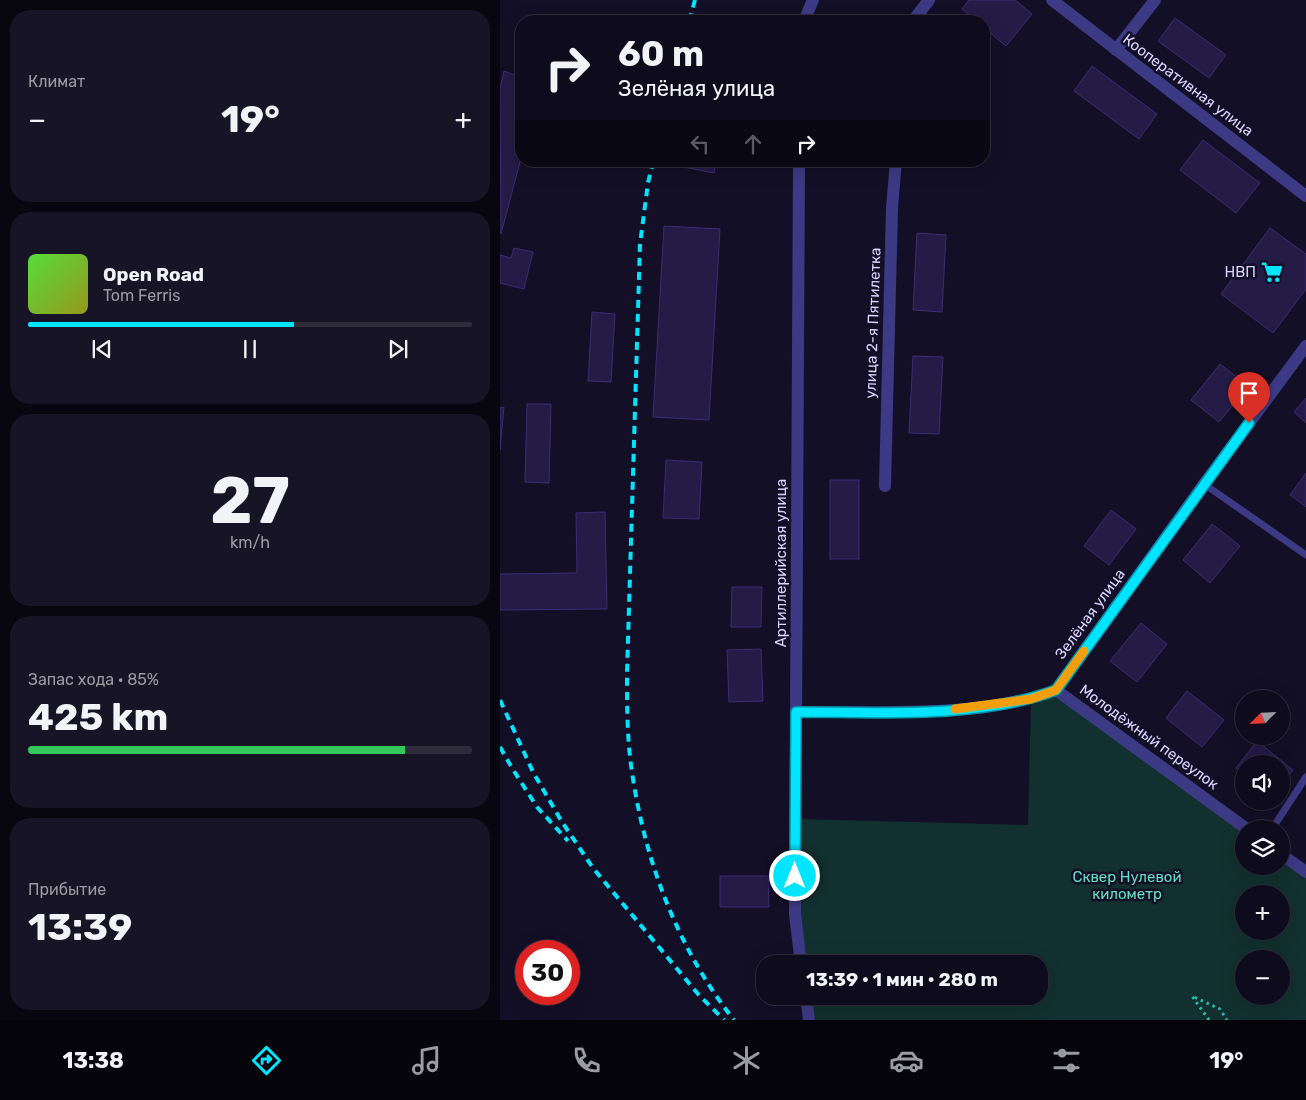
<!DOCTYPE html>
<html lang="ru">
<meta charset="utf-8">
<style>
:root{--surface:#0e0b1c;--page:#171425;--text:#f1f3f6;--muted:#9b9ba3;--line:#2e2b3b;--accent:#00e5ff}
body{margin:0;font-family:Rubik,sans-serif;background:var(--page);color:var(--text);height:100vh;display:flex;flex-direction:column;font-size:19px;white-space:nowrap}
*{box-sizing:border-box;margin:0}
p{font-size:16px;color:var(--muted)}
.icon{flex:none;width:28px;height:28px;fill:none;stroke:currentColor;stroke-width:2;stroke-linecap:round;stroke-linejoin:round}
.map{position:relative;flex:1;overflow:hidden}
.panel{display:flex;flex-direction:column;gap:10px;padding:10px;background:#08060f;width:500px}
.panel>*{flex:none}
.hud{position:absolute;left:15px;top:15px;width:475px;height:152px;border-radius:20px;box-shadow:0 5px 20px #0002,0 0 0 1px var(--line);background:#0e0b1c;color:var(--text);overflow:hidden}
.needle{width:32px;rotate:246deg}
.fabs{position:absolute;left:735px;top:690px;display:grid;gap:10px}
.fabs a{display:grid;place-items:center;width:55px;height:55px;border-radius:50%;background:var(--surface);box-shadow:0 5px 20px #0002,0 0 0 1px var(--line);font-size:25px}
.speed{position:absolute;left:15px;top:940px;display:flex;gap:10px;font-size:25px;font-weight:700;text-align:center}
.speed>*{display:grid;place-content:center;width:65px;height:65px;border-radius:50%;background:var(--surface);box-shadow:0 5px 20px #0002,0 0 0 1px var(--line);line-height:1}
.speed .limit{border:8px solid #d22;background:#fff;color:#111}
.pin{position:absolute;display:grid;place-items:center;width:42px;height:42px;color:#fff;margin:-51px -21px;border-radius:50% 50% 50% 0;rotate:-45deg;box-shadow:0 0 5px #0007}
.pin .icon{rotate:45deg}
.me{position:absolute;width:55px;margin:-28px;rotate:0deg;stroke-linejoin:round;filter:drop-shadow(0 0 4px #0008)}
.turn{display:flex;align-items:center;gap:18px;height:105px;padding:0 20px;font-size:22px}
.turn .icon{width:65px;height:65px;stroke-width:2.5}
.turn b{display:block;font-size:35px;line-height:42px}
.lanes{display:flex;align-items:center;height:48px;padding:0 20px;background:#0003;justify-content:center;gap:25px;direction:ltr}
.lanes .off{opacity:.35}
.big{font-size:38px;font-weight:700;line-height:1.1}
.panel .card{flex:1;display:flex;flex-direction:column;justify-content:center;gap:8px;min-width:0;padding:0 18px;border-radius:20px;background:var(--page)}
.panel .dial{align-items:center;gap:0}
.dial b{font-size:65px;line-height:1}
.song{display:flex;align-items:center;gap:15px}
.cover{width:60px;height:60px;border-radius:8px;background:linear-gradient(135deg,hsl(110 70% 55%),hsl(60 70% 35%))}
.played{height:5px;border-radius:2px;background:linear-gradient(90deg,var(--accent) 60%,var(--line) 60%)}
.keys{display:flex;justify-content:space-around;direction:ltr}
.heat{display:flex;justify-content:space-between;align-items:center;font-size:28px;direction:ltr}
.charge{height:8px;border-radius:4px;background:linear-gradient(90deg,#34c759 85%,var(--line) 0)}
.trip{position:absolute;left:256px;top:955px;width:292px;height:50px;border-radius:20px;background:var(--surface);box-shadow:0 5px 20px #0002,0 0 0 1px var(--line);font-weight:700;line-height:50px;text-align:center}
.tabs{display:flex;height:80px;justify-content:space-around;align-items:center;background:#06040b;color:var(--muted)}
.tabs .icon{width:35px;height:35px}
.tabs .active{color:var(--accent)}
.tabs b{font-size:22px;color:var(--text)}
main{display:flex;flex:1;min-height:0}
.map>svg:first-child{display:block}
</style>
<main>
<section class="panel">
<div class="card"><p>Климат</p>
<div class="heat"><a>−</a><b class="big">19°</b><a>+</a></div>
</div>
<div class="card">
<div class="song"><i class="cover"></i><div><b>Open Road</b><p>Tom Ferris</p></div></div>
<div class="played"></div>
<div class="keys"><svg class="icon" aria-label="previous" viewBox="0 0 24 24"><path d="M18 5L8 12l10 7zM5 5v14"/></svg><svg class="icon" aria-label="pause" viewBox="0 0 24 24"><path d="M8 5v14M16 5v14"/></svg><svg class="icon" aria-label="next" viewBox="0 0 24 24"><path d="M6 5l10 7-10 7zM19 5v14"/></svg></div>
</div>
<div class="card dial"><b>27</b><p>km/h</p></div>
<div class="card"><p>Запас хода · 85%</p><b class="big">425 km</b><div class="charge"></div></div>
<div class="card"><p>Прибытие</p><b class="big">13:39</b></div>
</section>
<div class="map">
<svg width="806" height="1020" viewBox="0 0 806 1020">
<rect width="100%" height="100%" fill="#130f26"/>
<!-- green -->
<path fill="#12302f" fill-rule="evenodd" d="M 556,690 L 744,829 L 744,866 L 781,866 L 781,854 L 806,872 L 806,1020 L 309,1020 L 306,996 L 540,996 L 540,964 L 301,964 L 296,819 L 528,825 L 531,699 ZM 744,894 L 781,894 L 781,931 L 744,931 ZM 744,959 L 781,959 L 781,996 L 744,996 Z"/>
<!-- building -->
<g fill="#241b47" stroke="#3b2d73">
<polygon points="469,0 515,0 532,14 506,46 484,28 484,21 476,21 462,9"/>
<polygon points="675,18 726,55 709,78 658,41"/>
<polygon points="592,66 657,114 639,139 574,91"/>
<polygon points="4,71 21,77 21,158 1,234 0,88"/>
<polygon points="703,140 760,183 736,213 680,170"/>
<polygon points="168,161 216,161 214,173 168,164"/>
<polygon points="164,226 220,229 209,420 153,417"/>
<polygon points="770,228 806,254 806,289 773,333 721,294"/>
<polygon points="417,233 446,235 442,312 413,310"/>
<polygon points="14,248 33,252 24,289 0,283 0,255 11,258"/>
<polygon points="92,312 115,314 111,382 88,381"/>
<polygon points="413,356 443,357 439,434 409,433"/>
<polygon points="720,364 748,386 719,422 691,400"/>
<polygon points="806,398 806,423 794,412"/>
<polygon points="27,404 51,404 49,483 25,482"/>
<polygon points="4,407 0,450 0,408"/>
<polygon points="166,460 202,462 199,519 163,518"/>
<polygon points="806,473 806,507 790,495"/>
<rect x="330" y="480" width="29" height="79"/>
<polygon points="611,510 636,529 609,565 584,546"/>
<polygon points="105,512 107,609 0,610 0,574 77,573 76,513"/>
<polygon points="712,524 740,546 710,583 683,560"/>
<polygon points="232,587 262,587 261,627 231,627"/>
<polygon points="641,623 667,644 637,682 610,661"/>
<polygon points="261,649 263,701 229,702 227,650"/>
<polygon points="687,691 724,720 702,747 666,718"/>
<polygon points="757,741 793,770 781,786 781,764 744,764 744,774 736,768"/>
<polygon points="220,876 268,876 269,907 220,907"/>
</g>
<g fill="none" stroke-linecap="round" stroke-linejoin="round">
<!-- path -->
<polyline stroke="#2fb8b0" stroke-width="3" stroke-dasharray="2.5 4" stroke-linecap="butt" points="709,1020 692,996 720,1009 727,1020"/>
<!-- lane -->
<g stroke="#3d3a85" stroke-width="7">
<polyline points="704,484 806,555"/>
<polyline points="772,829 806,777"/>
</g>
<!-- street -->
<g stroke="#3d3a85" stroke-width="12">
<polyline points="552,0 806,196"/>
<polyline points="304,21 313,0"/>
<polyline points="413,21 429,0"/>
<polyline points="616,50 655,0"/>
<polyline points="299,161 295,914 301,964"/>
<polyline points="385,486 392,208 396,161"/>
<polyline points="556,690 747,829"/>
<path d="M 296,712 C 379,711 478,719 556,690 L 704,484 L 806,346"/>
<polyline points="781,854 806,872"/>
<polyline points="306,996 309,1020"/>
</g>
<!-- rail -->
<g stroke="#00e5ff" stroke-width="4" stroke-dasharray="8 6" stroke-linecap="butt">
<polyline points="189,21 195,0"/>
<path d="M 153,161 L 148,183 L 140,244 L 127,673 C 127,707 127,740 132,772 C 145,862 178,949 234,1020"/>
<polyline points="0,700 33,772 62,822 93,868 198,994 224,1020"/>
<polyline points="0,747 12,768 37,807 68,841"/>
</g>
</g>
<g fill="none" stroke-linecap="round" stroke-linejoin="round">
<!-- route casing -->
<g stroke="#0095a6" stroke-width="12">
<path id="route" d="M 295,876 L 296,712 C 377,712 480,719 556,690 L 749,423"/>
</g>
<!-- route -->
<use href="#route" stroke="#00e5ff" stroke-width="9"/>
<!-- slow -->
<polyline stroke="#f59e0b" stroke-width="9" points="455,709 531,699 556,690 584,651"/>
</g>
<!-- icons -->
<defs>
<g id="supermarket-bare" transform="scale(1.725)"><path d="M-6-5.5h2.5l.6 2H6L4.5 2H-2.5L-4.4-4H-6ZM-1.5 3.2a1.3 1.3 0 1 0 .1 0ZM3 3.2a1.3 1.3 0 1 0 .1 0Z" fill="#00e5ff" stroke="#130f26" stroke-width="2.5" paint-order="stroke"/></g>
</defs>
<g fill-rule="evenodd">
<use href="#supermarket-bare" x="772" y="272"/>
</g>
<g text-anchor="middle" stroke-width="5" stroke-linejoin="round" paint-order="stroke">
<!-- street labels -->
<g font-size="15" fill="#d9d4ff" stroke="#130f26">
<text transform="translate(688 85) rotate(37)" y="5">Кооперативная улица</text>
<text transform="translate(373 323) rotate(-88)" y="5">улица 2-я Пятилетка</text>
<text transform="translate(281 563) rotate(-90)" y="5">Артиллерийская улица</text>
<text transform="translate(590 614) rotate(-54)" y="5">Зелёная улица</text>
<text transform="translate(649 737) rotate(36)" y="5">Молодёжный переулок</text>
</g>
<!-- poi labels -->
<g font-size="15" fill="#d9d4ff" stroke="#130f26" text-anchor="end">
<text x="756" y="277">НВП</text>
</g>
<!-- park labels -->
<g font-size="15" fill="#5fe0c0" stroke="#130f26">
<text x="627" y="882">Сквер Нулевой<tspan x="627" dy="17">километр</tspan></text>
</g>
</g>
</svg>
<div class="fabs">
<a><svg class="needle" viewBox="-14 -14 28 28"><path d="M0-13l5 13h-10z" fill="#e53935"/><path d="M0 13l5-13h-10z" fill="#9b9ba3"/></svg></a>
<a><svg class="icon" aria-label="sound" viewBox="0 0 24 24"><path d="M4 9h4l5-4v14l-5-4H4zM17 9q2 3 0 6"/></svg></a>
<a><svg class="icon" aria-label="layers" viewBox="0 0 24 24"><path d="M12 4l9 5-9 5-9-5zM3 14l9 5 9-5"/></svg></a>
<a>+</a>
<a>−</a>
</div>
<div class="speed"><div class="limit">30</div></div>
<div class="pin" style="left:749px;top:423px;background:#d93025"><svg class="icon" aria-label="arrive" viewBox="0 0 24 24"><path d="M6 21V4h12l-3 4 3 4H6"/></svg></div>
<svg class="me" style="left:295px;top:876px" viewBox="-20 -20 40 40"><circle r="17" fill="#00e5ff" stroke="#fff" stroke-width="3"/><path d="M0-11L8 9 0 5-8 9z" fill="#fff"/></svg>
<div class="trip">13:39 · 1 мин · 280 m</div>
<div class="hud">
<div class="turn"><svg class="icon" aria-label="right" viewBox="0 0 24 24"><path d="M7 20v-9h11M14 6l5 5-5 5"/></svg><div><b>60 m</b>Зелёная улица</div></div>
<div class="lanes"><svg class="icon off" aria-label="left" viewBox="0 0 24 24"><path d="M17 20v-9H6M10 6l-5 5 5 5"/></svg><svg class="icon off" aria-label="ahead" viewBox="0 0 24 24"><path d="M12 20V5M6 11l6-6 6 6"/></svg><svg class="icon" aria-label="right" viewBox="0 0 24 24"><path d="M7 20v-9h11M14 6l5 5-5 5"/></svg></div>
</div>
</div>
</main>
<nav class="tabs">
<b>13:38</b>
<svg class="icon active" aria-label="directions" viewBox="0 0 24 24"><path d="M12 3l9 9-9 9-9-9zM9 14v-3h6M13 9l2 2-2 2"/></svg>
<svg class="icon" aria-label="music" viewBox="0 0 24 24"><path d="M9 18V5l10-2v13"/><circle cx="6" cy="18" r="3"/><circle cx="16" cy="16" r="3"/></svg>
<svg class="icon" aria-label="phone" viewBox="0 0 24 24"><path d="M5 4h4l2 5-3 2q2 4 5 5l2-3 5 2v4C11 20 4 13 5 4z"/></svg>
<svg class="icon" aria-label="climate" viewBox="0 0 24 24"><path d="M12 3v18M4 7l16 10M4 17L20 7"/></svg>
<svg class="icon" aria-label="car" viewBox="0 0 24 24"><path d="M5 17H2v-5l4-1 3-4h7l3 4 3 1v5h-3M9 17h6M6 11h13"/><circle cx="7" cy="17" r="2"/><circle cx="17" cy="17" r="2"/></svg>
<svg class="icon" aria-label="filters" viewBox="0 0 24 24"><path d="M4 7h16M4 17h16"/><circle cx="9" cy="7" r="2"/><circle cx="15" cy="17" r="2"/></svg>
<b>19°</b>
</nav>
